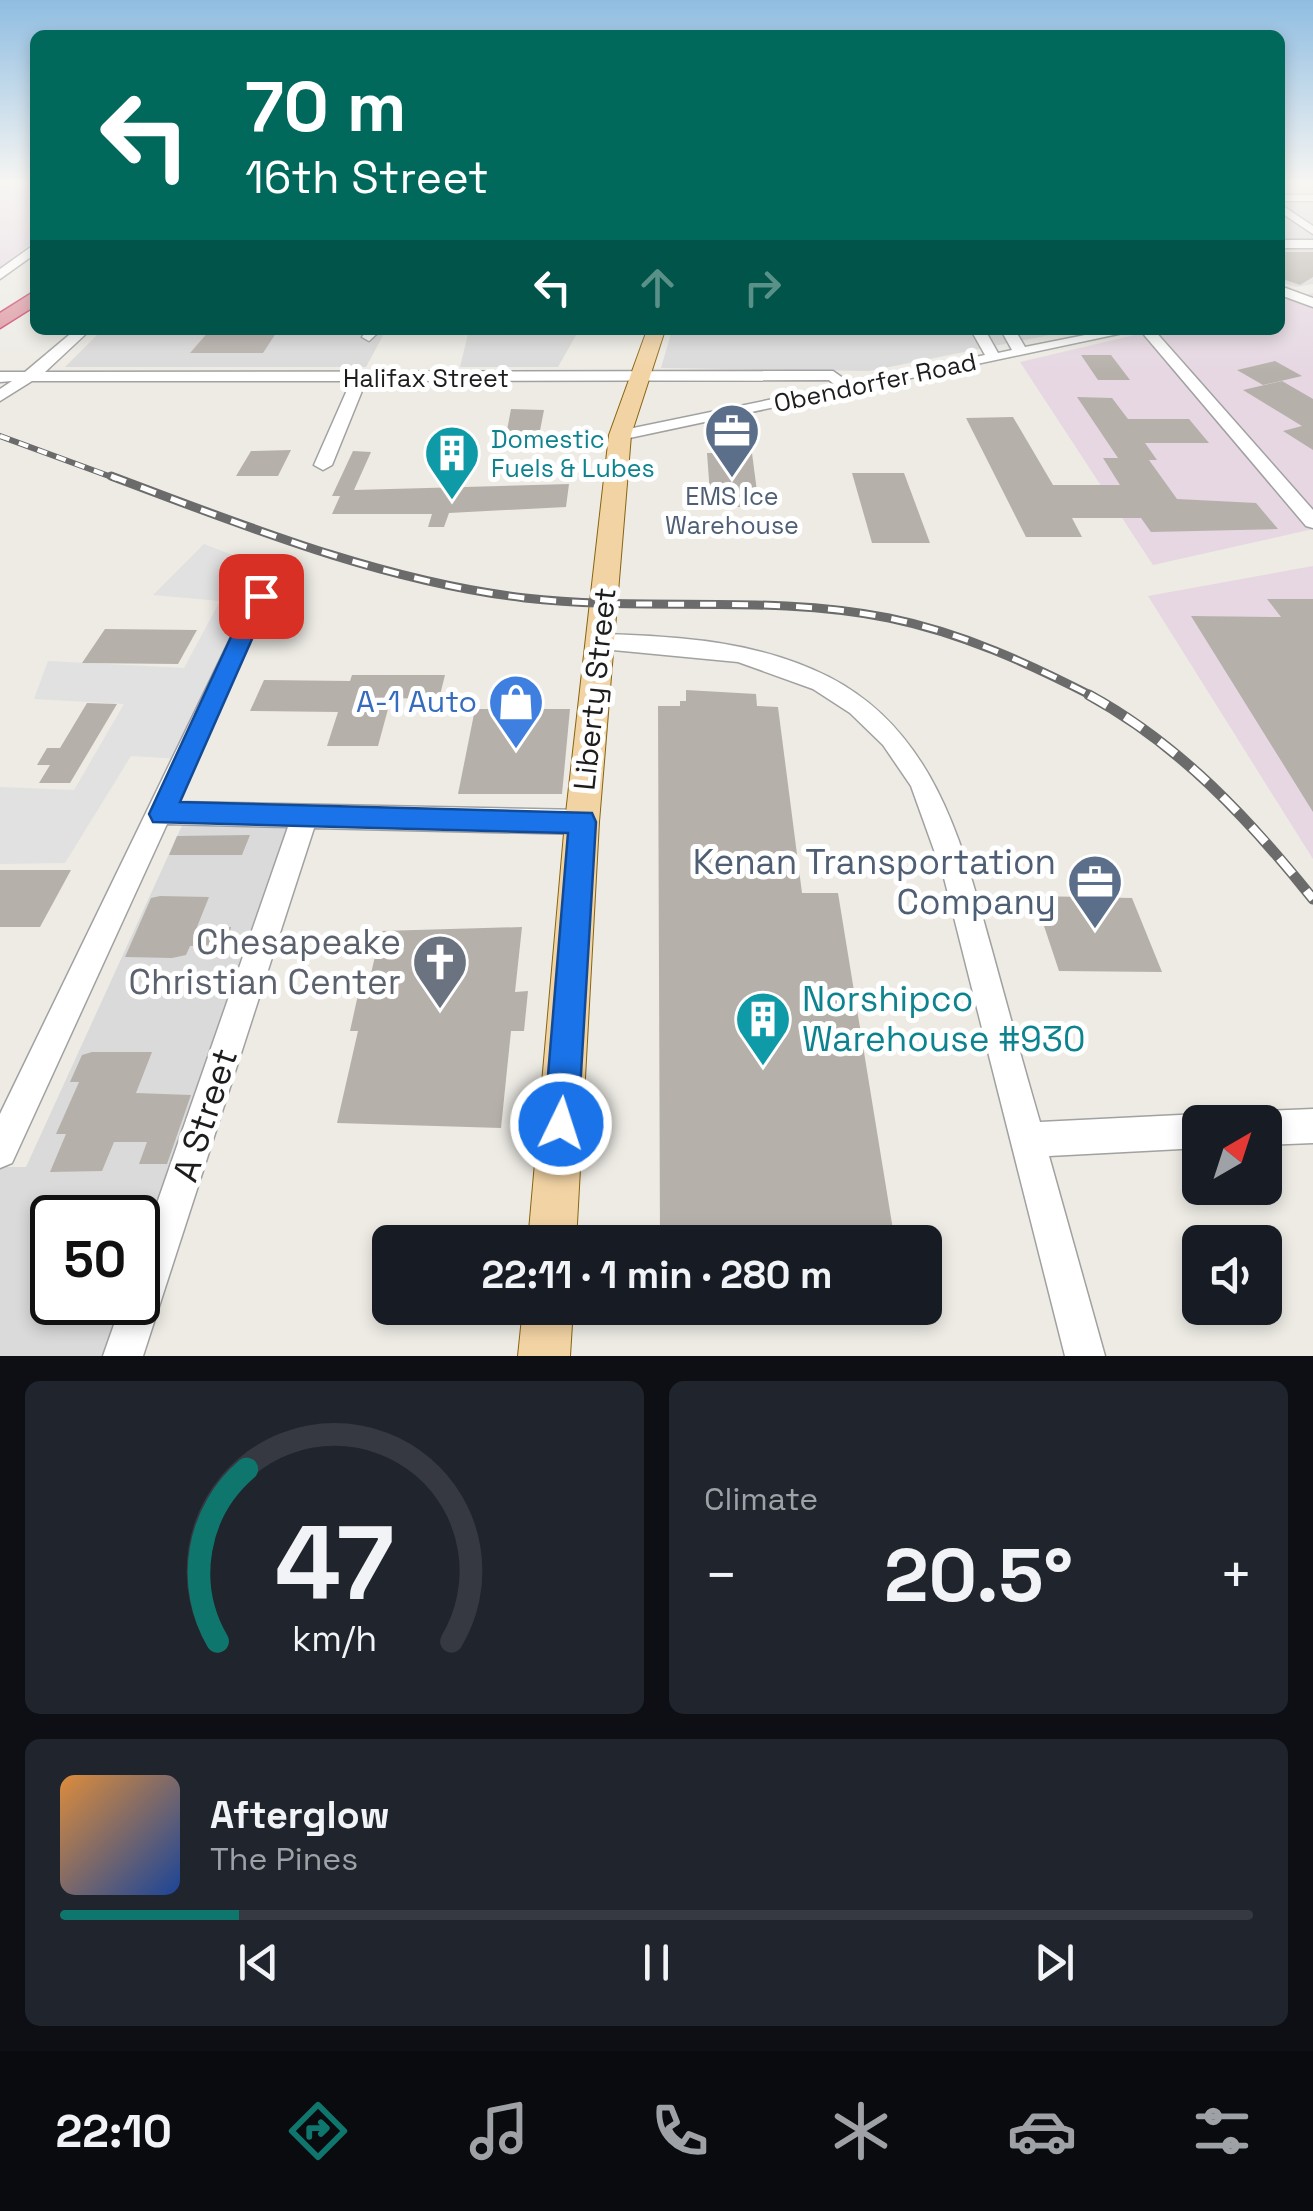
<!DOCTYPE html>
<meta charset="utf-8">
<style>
:root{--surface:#171b24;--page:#20242c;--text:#f1f3f6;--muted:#9ea1a6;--line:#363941;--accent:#0f766e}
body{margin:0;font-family:"Space Grotesk",sans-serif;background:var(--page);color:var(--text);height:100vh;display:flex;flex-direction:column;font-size:38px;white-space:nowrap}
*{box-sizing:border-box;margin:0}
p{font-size:32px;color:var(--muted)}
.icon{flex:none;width:55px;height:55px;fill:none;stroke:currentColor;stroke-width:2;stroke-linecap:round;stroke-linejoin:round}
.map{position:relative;height:1356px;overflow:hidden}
.panel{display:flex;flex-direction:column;gap:25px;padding:25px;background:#0d0f14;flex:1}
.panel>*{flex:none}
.banner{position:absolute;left:30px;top:30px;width:1255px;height:305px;border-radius:15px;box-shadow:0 5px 15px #0003;background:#00695c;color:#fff;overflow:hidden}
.needle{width:65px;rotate:39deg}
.tools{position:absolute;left:1182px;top:1105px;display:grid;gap:20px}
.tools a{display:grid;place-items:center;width:100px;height:100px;border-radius:15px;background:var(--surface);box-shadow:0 5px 15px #0003;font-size:50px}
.speed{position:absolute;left:30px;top:1195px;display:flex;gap:20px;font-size:50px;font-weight:700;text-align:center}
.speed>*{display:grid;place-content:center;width:130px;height:130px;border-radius:50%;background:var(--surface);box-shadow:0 5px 15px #0003;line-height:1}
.speed .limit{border:5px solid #111;border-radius:15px;background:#fff;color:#111}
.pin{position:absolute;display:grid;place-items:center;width:85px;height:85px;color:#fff;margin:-42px;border-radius:20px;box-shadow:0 5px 15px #0006}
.me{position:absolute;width:110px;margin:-55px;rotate:4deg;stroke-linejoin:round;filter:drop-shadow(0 0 8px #0008)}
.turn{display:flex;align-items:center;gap:35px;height:210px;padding:0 50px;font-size:45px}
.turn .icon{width:130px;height:130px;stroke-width:2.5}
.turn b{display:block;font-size:70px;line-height:85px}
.lanes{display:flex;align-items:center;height:95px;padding:0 50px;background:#0003;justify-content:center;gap:50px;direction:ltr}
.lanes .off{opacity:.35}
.big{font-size:75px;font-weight:600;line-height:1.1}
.panel .tile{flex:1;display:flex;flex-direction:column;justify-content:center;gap:15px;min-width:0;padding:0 35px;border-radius:15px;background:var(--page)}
.panel .dial{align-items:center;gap:0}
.dial svg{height:260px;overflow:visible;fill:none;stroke:var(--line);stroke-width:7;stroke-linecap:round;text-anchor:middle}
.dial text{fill:var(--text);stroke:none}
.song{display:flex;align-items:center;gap:30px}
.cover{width:120px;height:120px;border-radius:15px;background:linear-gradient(135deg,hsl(30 70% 55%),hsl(220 70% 35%))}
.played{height:10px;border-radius:5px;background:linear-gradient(90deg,var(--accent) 15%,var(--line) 15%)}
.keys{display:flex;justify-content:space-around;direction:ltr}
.heat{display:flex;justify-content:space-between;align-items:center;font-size:55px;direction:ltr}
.panel .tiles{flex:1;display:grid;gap:25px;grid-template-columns:1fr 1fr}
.tile:last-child{grid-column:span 2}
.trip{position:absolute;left:372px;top:1225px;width:570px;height:100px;border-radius:15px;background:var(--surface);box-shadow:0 5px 15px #0003;font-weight:600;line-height:100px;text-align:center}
.tabs{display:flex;height:160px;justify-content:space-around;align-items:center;background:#090b0e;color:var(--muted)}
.tabs .icon{width:70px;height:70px}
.tabs .active{color:var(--accent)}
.tabs b{font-size:45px;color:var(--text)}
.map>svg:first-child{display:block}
</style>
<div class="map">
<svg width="1313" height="1356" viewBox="0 0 1313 1356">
<rect width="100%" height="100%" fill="#edebe4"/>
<!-- residential -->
<g fill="#dbdada">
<polygon points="1280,183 1313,183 1313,284 1297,287 1280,282"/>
<polygon points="102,330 386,330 366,367 65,367"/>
<polygon points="469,330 579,330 558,367 460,367"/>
<polygon points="672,330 1075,330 869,371 661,368"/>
<polygon points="185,819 293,827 138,1270 138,1218 52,1218 52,1302 126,1303 107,1356 0,1356 0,1167 26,1167"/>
</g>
<!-- industrial -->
<g fill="#e6d7e2">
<polygon points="0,183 35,183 35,240 0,268"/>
<polygon points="1313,293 1313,529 1153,565 1020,362 1156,330 1280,330 1280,301"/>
<polygon points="1313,566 1313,859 1148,596"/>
</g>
<!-- parking -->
<polygon fill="#e1e1e1" points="204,544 268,569 182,759 131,756 65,863 0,864 0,787 74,790 124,704 34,699 48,661 184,668 220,601 153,595"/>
<!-- building -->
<g fill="#b6b0aa">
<polygon points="1280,252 1313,252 1313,277 1300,285 1280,278"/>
<polygon points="210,330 278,330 263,353 190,353"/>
<polygon points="1081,355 1111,355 1130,380 1098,380"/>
<polygon points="1275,361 1302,376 1263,385 1237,370"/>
<polygon points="1282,381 1313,399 1313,450 1283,431 1302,426 1243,390"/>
<polygon points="1077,397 1112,398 1128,419 1189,419 1209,443 1145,443 1157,460 1149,460 1177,499 1256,503 1278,529 1151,532 1141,518 1072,518 1082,537 1026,537 966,418 1013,417 1053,485 1120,485 1103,458 1118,458"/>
<polygon points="511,409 544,410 537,446 504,446"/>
<polygon points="291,450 278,476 236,476 251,451"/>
<polygon points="353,451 371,452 354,490 569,484 566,507 449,513 444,527 428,527 432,514 332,514 340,496 332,496"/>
<polygon points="707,453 752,453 759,507 711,507"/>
<polygon points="852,473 904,473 930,543 872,543"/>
<polygon points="1267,599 1313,599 1313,812 1191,616 1281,617"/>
<polygon points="105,629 197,630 178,664 82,663"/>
<polygon points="352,675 445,675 439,699 391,698 378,746 327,746 338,712 250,711 264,680 350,681"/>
<polygon points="686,690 756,694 757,706 778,707 802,893 838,893 895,1242 660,1242 658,706 680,706 680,701 686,701"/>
<polygon points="87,703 117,704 70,783 39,783 50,765 37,765 47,748 60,748"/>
<polygon points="475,709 570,709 562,794 458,794"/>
<polygon points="250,835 242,855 169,855 177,836"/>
<polygon points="0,870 71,870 40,927 0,927"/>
<polygon points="160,896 209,897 197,927 231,927 227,944 190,946 186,955 172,958 125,957 151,898"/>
<polygon points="1034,896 1132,898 1162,972 1059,971"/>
<polygon points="522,927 515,992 528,991 524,1031 511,1031 501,1128 337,1123 358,1031 350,1031 361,981 369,982 381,931"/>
<polygon points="92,1052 152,1052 136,1093 191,1095 167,1164 139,1164 147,1142 114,1142 102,1171 50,1172 66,1134 56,1134 79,1082 70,1082 82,1055"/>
</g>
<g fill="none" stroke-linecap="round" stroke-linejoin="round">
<!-- minor casing -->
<g stroke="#a1a1a1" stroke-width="3">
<g id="minor">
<rect x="1280" y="195" width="33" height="6"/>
<polygon points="1280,204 1313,226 1313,234 1280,212"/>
<rect x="1280" y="240" width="33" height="8"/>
<polygon points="35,244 35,254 0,279 0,269"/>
<polygon points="1280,286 1313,298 1313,307 1280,295"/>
<polygon points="75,330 90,330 45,372 833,371 850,383 985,355 971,330 985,330 998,353 1012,350 1001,330 1015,330 1025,347 1110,330 1137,330 620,440 612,435 614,432 836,386 829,380 366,381 332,465 323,470 314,465 351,381 32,381 0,401 0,389 12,381 0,382 0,372 25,372"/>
<polygon points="367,330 381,330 369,341 362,337"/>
<polygon points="1140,330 1154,330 1313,510 1313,528 1306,526"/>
<polygon points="261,589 271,596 177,802 582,810 591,814 595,822 591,830 582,834 314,828 143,1356 103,1356 122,1302 138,1302 138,1258 288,827 167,824 12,1163 0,1168 0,1114 251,596"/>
<path d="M 600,634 C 677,636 759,641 829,677 C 934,731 962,842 991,947 C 1007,1005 1023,1064 1040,1122 L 1200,1114 L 1212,1119 L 1213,1122 L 1200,1122 L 1200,1148 L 1049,1156 L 1105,1356 L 1065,1356 L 944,878 L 911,786 L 883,745 L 850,713 L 813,689 L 738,662 L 592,648 L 589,642 Z"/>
<polygon points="1313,1109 1313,1143 1265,1145 1265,1122 1250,1122 1253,1116 1265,1111"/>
</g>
</g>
<!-- major casing -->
<g stroke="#87640f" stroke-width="2">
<g id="major">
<polygon points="647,330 665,330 631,435 599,822 576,1242 528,1242 565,822 609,435"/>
<polygon points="523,1308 573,1308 570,1356 518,1356"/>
</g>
</g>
<!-- highway casing -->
<g stroke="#c73662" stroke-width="3">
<polygon id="highway" points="35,291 35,306 0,328 0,313"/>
</g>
<!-- minor -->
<use href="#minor" fill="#fff" fill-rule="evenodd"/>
<!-- major -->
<use href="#major" fill="#f2d3a4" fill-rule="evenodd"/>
<!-- highway -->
<use href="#highway" fill="#dd939e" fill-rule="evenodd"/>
<!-- rail-far2 casing -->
<g stroke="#6b6b6b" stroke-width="6">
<polyline id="rail-far2" points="0,436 117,479"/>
</g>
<!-- rail-far1 casing -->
<g stroke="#6b6b6b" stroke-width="9">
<path id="rail-far1" d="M 111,476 C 245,526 382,581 525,598 C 646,612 770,594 889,618 C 962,633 1028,663 1094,697"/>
</g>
<!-- rail casing -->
<g stroke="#6b6b6b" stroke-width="11">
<path id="rail" d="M 1089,695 C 1179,744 1250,820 1313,899"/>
</g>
<!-- rail-far2 -->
<use href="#rail-far2" stroke="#fff" stroke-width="4" stroke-dasharray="10" stroke-linecap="butt"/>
<!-- rail-far1 -->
<use href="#rail-far1" stroke="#fff" stroke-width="5" stroke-dasharray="16" stroke-linecap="butt"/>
<!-- rail -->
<use href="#rail" stroke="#fff" stroke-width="8" stroke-dasharray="21" stroke-linecap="butt"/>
</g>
<!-- sky -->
<linearGradient id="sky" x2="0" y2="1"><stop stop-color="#8fbde1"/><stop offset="0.49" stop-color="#f7f6f3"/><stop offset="1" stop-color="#f7f6f3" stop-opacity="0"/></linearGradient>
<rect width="1313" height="373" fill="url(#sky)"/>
<!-- route -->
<polygon fill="#1a73e8" stroke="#114b97" stroke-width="2.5" points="261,589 271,596 180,802 592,813 596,822 578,1124 573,1135 561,1140 549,1135 544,1124 568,833 153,822 149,814 250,596"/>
<!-- icons -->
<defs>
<g id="office-pin" transform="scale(2.875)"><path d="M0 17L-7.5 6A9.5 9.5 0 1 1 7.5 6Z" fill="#5c6f8a" stroke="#fff"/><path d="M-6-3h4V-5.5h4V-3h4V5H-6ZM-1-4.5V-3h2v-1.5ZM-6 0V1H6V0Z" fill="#fff"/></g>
<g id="building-pin" transform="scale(2.875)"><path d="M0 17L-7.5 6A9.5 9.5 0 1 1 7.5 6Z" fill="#0f9aa8" stroke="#fff"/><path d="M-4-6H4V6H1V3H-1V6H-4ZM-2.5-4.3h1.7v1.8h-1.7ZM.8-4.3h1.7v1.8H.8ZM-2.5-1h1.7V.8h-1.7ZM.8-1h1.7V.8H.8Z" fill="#fff"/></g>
<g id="shop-pin" transform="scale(2.875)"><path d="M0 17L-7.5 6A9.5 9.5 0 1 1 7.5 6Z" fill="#3f7fe0" stroke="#fff"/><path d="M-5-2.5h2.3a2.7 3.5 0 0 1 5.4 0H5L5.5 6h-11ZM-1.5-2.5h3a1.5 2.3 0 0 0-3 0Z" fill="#fff"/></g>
<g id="church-pin" transform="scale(2.875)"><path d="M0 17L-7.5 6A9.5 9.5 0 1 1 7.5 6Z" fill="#6b7280" stroke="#fff"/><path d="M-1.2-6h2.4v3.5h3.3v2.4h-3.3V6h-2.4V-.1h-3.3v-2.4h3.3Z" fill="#fff"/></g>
</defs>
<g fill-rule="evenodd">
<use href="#office-pin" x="732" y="431"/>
<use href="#building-pin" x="452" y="453"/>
<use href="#shop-pin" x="516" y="702"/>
<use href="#office-pin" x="1095" y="882"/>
<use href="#church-pin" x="440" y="962"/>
<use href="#building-pin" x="763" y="1019"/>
</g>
<g text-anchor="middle" stroke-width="10" stroke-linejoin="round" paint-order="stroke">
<!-- far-street labels -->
<g font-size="25" fill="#1d1d1d" stroke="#fff">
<text x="426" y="387">Halifax Street</text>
<text transform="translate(875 382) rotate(-12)" y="9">Obendorfer Road</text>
</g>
<!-- far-culture labels -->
<g font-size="25" fill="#0d838f" stroke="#fff" text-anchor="start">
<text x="491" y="448">Domestic<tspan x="491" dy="29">Fuels &amp; Lubes</tspan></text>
</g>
<!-- far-service labels -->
<g font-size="25" fill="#4e5e75" stroke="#fff">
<text x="732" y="505">EMS Ice<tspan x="732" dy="29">Warehouse</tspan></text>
</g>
<!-- street labels -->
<g font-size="30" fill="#1d1d1d" stroke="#fff">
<text transform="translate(595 689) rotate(-84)" y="10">Liberty Street</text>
</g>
<!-- shop labels -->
<g font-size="30" fill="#366cbe" stroke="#fff" text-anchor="end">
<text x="477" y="712">A-1 Auto</text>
</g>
<!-- near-service labels -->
<g font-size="35" fill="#4e5e75" stroke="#fff" text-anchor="end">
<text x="1056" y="874">Kenan Transportation<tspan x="1056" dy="40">Company</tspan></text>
</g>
<!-- near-worship labels -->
<g font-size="35" fill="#5b616d" stroke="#fff" text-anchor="end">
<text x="401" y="954">Chesapeake<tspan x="401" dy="40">Christian Center</tspan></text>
</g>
<!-- near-culture labels -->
<g font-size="35" fill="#0d838f" stroke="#fff" text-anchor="start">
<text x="802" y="1011">Norshipco<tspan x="802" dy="40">Warehouse #930</tspan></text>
</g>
<!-- near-street labels -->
<g font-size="35" fill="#1d1d1d" stroke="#fff">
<text transform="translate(205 1115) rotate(-72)" y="12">A Street</text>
</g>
</g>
</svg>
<div class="tools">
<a><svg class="needle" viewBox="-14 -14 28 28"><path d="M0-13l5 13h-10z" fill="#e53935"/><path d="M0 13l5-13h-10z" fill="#9ea1a6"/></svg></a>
<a><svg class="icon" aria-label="sound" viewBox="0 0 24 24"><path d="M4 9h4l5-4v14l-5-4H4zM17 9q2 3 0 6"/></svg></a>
</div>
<div class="speed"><div class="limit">50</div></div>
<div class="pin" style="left:261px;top:596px;background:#d93025"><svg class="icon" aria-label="arrive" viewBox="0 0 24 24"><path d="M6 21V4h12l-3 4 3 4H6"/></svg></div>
<svg class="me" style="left:561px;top:1124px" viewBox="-20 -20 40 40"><circle r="17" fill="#1a73e8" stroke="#fff" stroke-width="3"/><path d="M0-11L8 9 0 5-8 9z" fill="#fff"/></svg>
<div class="trip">22:11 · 1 min · 280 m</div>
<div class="banner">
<div class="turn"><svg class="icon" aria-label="left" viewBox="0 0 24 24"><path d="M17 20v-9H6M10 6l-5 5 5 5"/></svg><div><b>70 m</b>16th Street</div></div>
<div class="lanes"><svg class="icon" aria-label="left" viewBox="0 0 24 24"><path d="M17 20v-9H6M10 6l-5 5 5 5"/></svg><svg class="icon off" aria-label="ahead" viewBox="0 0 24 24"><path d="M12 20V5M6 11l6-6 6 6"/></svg><svg class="icon off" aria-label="right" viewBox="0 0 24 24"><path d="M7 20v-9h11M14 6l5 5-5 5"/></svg></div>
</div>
</div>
<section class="panel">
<div class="tiles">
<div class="tile dial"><svg viewBox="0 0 100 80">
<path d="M14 69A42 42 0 1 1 86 69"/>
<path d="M14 69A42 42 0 0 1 23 16" stroke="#0f766e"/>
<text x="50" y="56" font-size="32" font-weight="700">47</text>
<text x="50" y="72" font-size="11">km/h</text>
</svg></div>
<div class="tile"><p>Climate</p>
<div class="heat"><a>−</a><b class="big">20.5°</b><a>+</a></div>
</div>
<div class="tile">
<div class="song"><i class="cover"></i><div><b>Afterglow</b><p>The Pines</p></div></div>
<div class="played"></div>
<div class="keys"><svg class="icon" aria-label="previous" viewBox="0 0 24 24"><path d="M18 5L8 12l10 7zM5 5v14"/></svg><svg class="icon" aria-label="pause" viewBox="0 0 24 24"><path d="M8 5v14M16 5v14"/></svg><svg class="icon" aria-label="next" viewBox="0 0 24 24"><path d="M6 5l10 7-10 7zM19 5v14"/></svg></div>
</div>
</div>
</section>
<nav class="tabs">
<b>22:10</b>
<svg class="icon active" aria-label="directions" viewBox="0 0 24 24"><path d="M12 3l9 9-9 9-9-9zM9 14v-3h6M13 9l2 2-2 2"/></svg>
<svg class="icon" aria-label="music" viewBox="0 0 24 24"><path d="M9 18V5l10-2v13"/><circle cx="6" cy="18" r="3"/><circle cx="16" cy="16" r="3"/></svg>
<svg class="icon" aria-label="phone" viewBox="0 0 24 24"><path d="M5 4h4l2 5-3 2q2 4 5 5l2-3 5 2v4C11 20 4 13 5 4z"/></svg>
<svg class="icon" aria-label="climate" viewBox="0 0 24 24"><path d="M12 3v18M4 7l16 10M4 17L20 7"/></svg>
<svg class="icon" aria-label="car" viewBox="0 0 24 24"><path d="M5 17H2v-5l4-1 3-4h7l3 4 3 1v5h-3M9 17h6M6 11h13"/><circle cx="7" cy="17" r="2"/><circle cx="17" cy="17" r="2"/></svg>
<svg class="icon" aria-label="filters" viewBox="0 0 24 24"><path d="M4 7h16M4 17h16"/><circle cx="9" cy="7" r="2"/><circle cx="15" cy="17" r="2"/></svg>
</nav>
